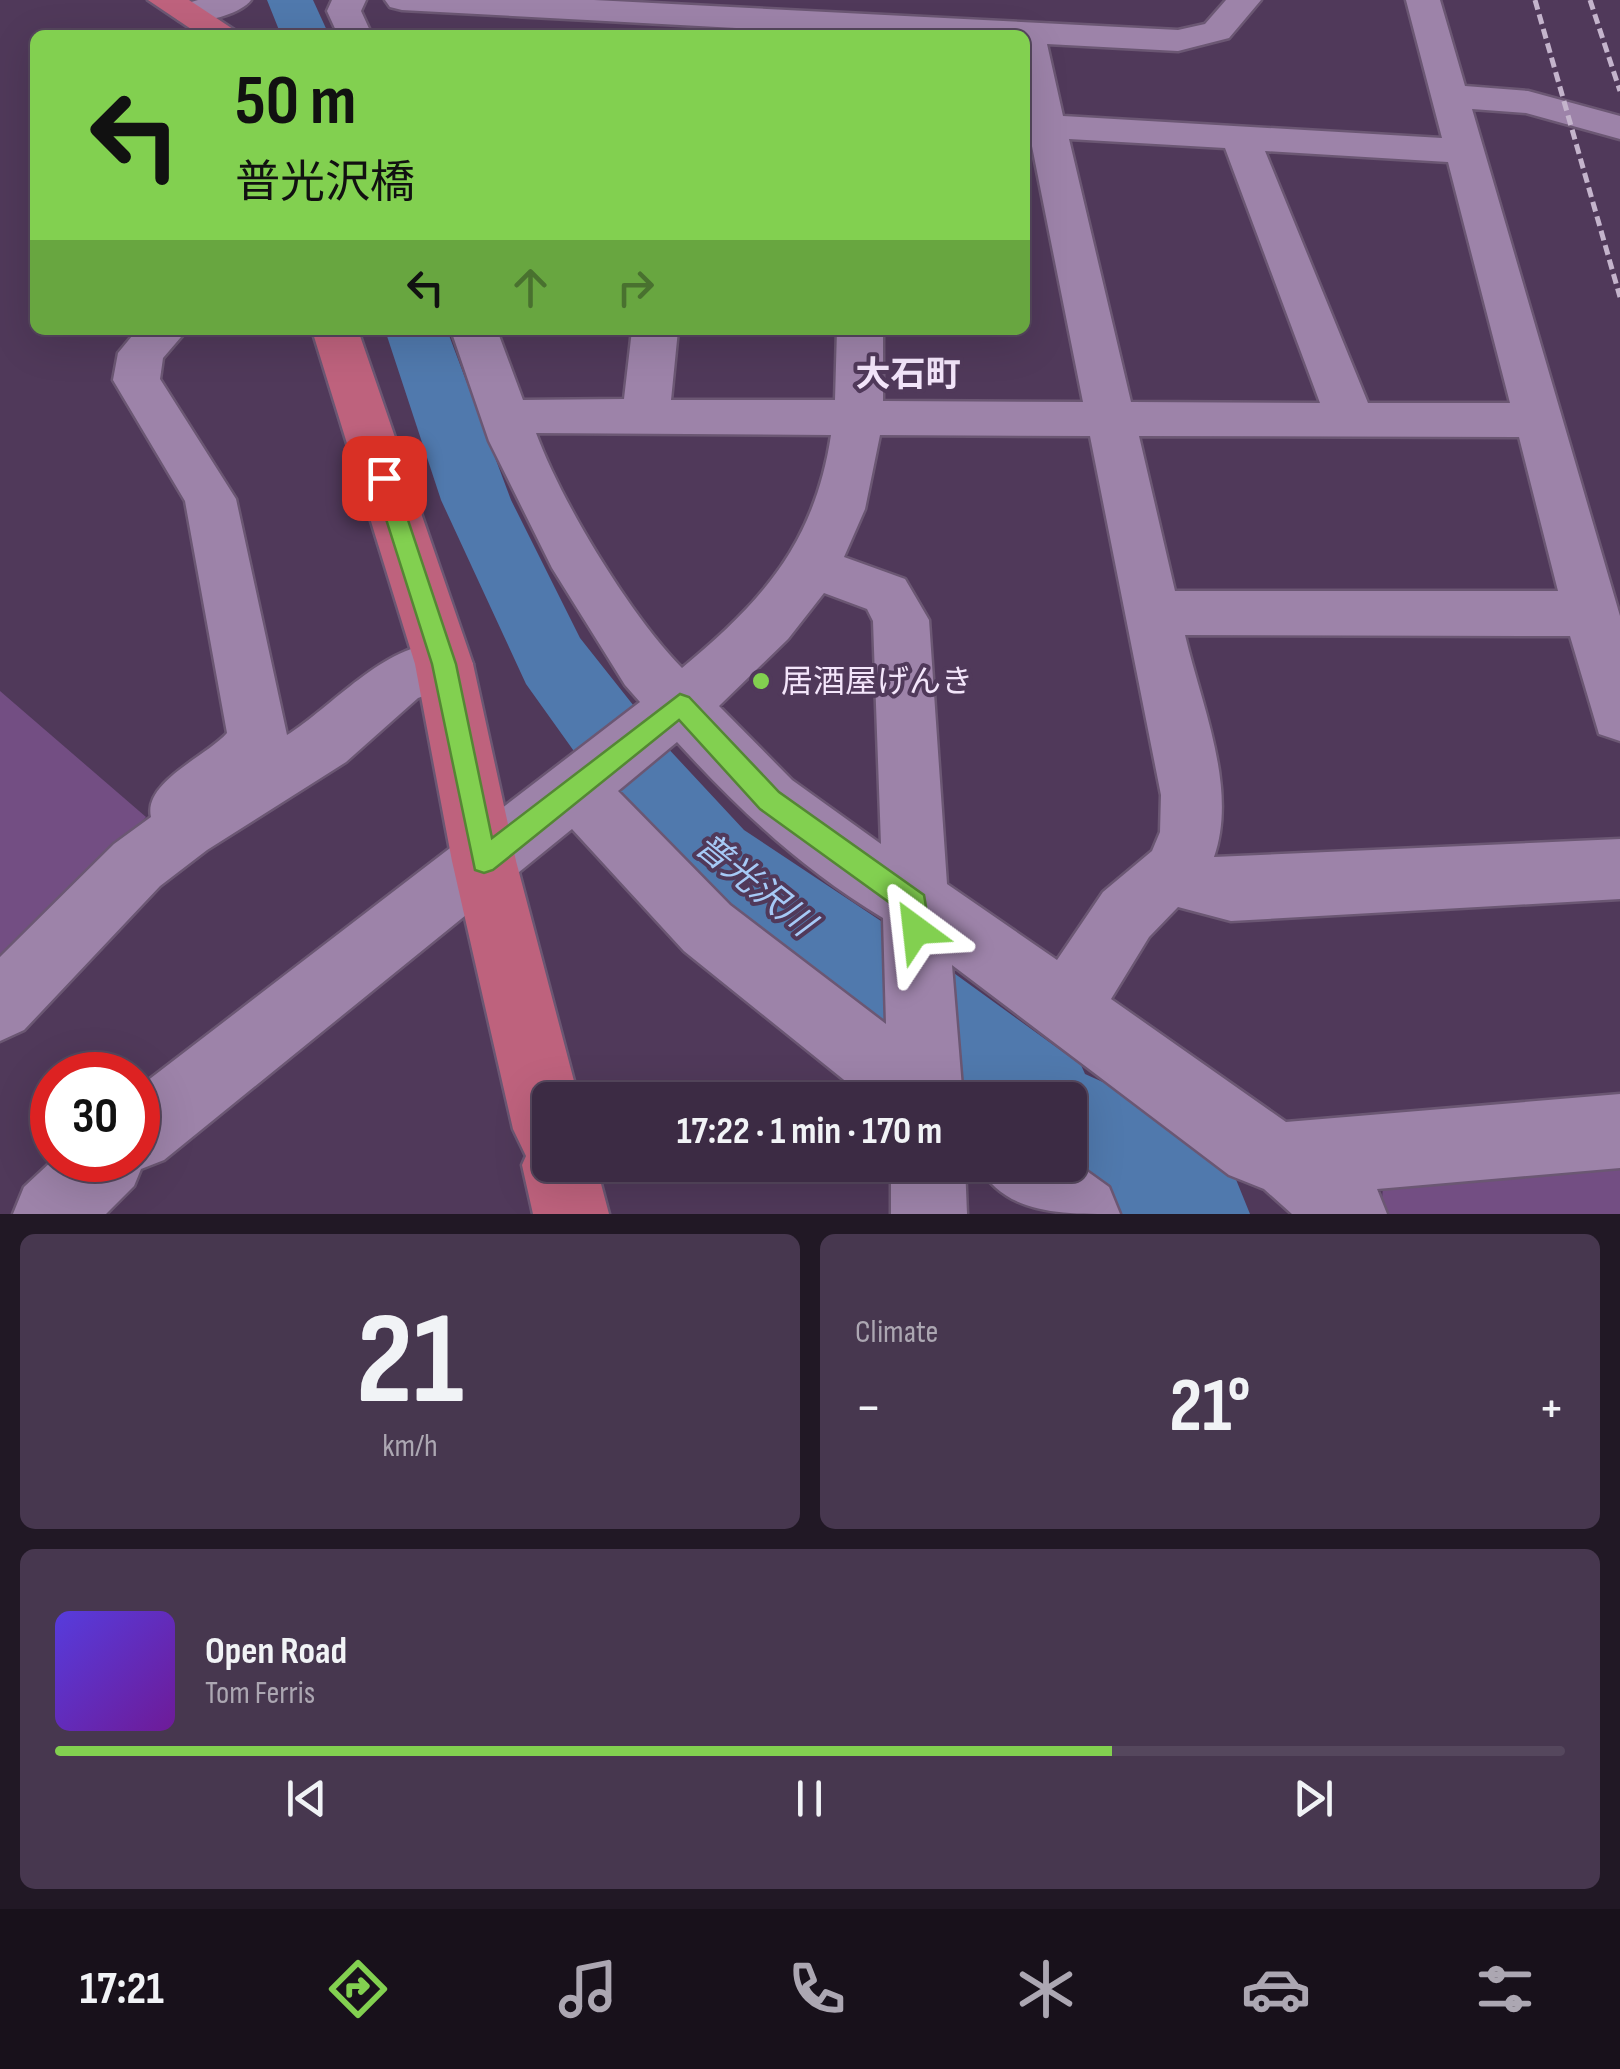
<!DOCTYPE html>
<meta charset="utf-8">
<style>
:root{--surface:#3c2b44;--page:#47374f;--text:#f1f3f6;--muted:#aca7b2;--line:#55475d;--accent:#82d050}
body{margin:0;font-family:"Sofia Sans Condensed","Noto Sans JP",sans-serif;background:var(--page);color:var(--text);height:100vh;display:flex;flex-direction:column;font-size:38px;white-space:nowrap}
*{box-sizing:border-box;margin:0}
p{font-size:32px;color:var(--muted)}
.icon{flex:none;width:55px;height:55px;fill:none;stroke:currentColor;stroke-width:2;stroke-linecap:round;stroke-linejoin:round}
.map{position:relative;height:1214px;overflow:hidden}
.side{display:flex;flex-direction:column;gap:20px;padding:20px;background:#211825;flex:1}
.side>*{flex:none}
.banner{position:absolute;left:30px;top:30px;width:1000px;height:305px;border-radius:15px;box-shadow:0 10px 40px #0002,0 0 0 2px var(--line);background:#82d050;color:#111;overflow:hidden}
.speed{position:absolute;left:30px;top:1052px;display:flex;gap:20px;font-size:50px;font-weight:700;text-align:center}
.speed>*{display:grid;place-content:center;width:130px;height:130px;border-radius:50%;background:var(--surface);box-shadow:0 10px 40px #0002,0 0 0 2px var(--line);line-height:1}
.speed .limit{border:15px solid #d22;background:#fff;color:#111}
.pin{position:absolute;display:grid;place-items:center;width:85px;height:85px;color:#fff;margin:-42px;border-radius:20px;box-shadow:0 5px 15px #0006}
.me{position:absolute;width:110px;margin:-55px;rotate:330deg;stroke-linejoin:round;filter:drop-shadow(0 0 8px #0008)}
.turn{display:flex;align-items:center;gap:35px;height:210px;padding:0 40px;font-size:45px}
.turn .icon{width:130px;height:130px;stroke-width:2.5}
.turn b{display:block;font-size:70px;line-height:85px}
.lanes{display:flex;align-items:center;height:95px;padding:0 40px;background:#0003;justify-content:center;gap:50px;direction:ltr}
.lanes .off{opacity:.35}
.big{font-size:75px;font-weight:700;line-height:1.1}
.side .tile{flex:1;display:flex;flex-direction:column;justify-content:center;gap:15px;min-width:0;padding:0 35px;border-radius:15px;background:var(--page)}
.side .dial{align-items:center;gap:0}
.dial b{font-size:130px;line-height:1}
.song{display:flex;align-items:center;gap:30px}
.cover{width:120px;height:120px;border-radius:15px;background:linear-gradient(135deg,hsl(250 70% 55%),hsl(280 70% 35%))}
.played{height:10px;border-radius:5px;background:linear-gradient(90deg,var(--accent) 70%,var(--line) 70%)}
.keys{display:flex;justify-content:space-around;direction:ltr}
.heat{display:flex;justify-content:space-between;align-items:center;font-size:55px;direction:ltr}
.side .tiles{flex:1;display:grid;gap:20px;grid-template-columns:1fr 1fr}
.tile:last-child{grid-column:span 2}
.trip{position:absolute;left:532px;top:1082px;width:555px;height:100px;border-radius:15px;background:var(--surface);box-shadow:0 10px 40px #0002,0 0 0 2px var(--line);font-weight:700;line-height:100px;text-align:center}
.tab-bar{display:flex;height:160px;justify-content:space-around;align-items:center;background:#18111b;color:var(--muted)}
.tab-bar .icon{width:70px;height:70px}
.tab-bar .current{color:var(--accent)}
.tab-bar b{font-size:45px;color:var(--text)}
.map>svg:first-child{display:block}
</style>
<div class="map">
<svg width="1620" height="1214" viewBox="0 0 1620 1214">
<rect width="100%" height="100%" fill="#50395a"/>
<!-- green -->
<g fill="#734e83">
<polygon points="0,691 146,817 0,987"/>
<polygon points="1620,1156 1620,1214 1381,1214 1384,1172"/>
</g>
<g fill="none" stroke-linecap="round" stroke-linejoin="round">
<!-- river -->
<g fill="#5079ad" fill-rule="evenodd">
<polygon points="267,0 313,0 329,35 281,35"/>
<polygon points="385,330 447,330 511,500 580,638 664,744 744,830 893,929 1081,1065 1085,1074 1105,1083 1235,1177 1250,1214 1113,1214 1050,1165 1070,1165 1070,1100 966,1100 682,888 606,796 526,684 441,500"/>
</g>
<!-- minor casing -->
<g stroke="#6b5773" stroke-width="5">
<g id="minor">
<path d="M 198,0 L 251,0 C 239,16 196,25 178,20 L 173,13 L 178,6 Z"/>
<polygon points="332,0 366,0 361,11 372,35 338,35 327,11"/>
<path d="M 385,0 L 594,0 L 1178,30 L 1205,24 L 1226,0 L 1261,0 L 1229,38 L 1178,51 L 1047,44 L 1063,116 L 1442,138 L 1406,0 L 1440,0 L 1465,86 L 1528,91 L 1620,116 L 1620,139 L 1526,113 L 1472,109 L 1620,616 L 1620,741 L 1599,734 L 1570,636 L 1185,635 C 1201,704 1238,788 1214,857 L 1620,839 L 1620,899 L 1231,921 L 1178,907 L 1149,937 L 1111,999 L 1286,1122 L 1620,1094 L 1620,1168 L 1377,1189 L 1387,1214 L 1292,1214 L 1264,1189 L 1229,1175 L 952,965 L 963,1100 L 869,1100 L 684,951 L 572,829 L 164,1160 L 141,1169 L 134,1186 L 106,1214 L 13,1214 L 24,1187 L 53,1160 L 138,1160 L 138,1088 L 640,702 L 625,685 L 552,568 L 489,441 L 451,330 L 497,330 L 523,400 L 624,399 L 632,330 L 678,330 L 671,400 L 835,400 L 837,330 L 883,330 L 883,401 L 1083,402 L 1025,111 L 1025,35 L 869,35 L 402,10 L 390,7 ZM 1069,139 L 1225,148 L 1320,403 L 1131,402 ZM 1265,151 L 1448,162 L 1510,403 L 1368,403 ZM 536,433 L 831,435 C 815,542 763,601 682,668 C 630,615 562,503 536,433 ZM 880,435 L 1090,436 L 1161,795 L 1160,832 L 1152,851 L 1103,892 L 1057,960 L 947,884 L 929,620 L 905,579 L 844,557 L 865,509 ZM 1139,436 L 1519,437 L 1558,591 L 1175,591 ZM 824,593 L 867,609 L 873,621 L 881,844 L 792,780 L 719,706 L 788,639 ZM 677,742 C 739,810 803,870 883,918 L 886,1024 L 730,905 L 618,791 Z"/>
<path d="M 137,330 L 187,330 L 163,358 L 160,379 L 236,499 L 287,735 C 337,704 400,625 464,647 L 473,664 L 464,681 L 418,698 L 346,762 L 207,850 L 160,886 L 24,1030 L 0,1041 L 0,957 L 114,844 L 151,817 C 143,782 207,756 227,733 L 185,501 L 113,380 L 118,353 Z"/>
<path d="M 1070,1159 L 1109,1187 L 1120,1214 C 1058,1214 1005,1214 978,1165 L 1070,1165 Z"/>
<polygon points="891,1165 965,1165 967,1214 891,1214"/>
</g>
</g>
<!-- major casing -->
<g stroke="#6b5773" stroke-width="5">
<g id="major">
<polygon points="148,0 189,0 242,35 200,35"/>
<polygon points="312,330 358,330 473,664 516,861 579,1100 550,1100 550,1165 596,1165 609,1214 533,1214 522,1165 526,1156 513,1129 452,861 415,664"/>
</g>
</g>
<!-- minor -->
<use href="#minor" fill="#9d83a9" fill-rule="evenodd"/>
<!-- major -->
<use href="#major" fill="#be627d" fill-rule="evenodd"/>
<!-- rail -->
<g stroke="#c4b4cc" stroke-width="5" stroke-dasharray="10 5" stroke-linecap="butt">
<polyline points="1535,0 1620,297"/>
<polyline points="1590,0 1620,91"/>
</g>
</g>
<!-- route -->
<polygon fill="#82d050" stroke="#548734" stroke-width="2.5" points="384,471 394,478 456,664 492,838 680,694 689,697 779,792 924,895 930,930 926,939 916,943 906,939 901,911 760,809 679,720 493,870 484,873 475,870 432,664 373,478"/>
<!-- markers -->
<circle fill="#82d050" stroke="#50395a" stroke-width="4" cx="761" cy="681" r="10"/>
<g text-anchor="middle" stroke-width="8" stroke-linejoin="round" paint-order="stroke">
<!-- poi labels -->
<g font-size="32" fill="#f3e5fa" stroke="#50395a" text-anchor="start">
<text x="781" y="692">居酒屋げんき</text>
</g>
<!-- neighbourhood labels -->
<g font-size="35" font-weight="bold" fill="#f3e5fa" stroke="#50395a">
<text x="908" y="386">大石町</text>
</g>
<!-- water labels -->
<g font-size="35" font-style="italic" fill="#a6c9f6" stroke="#50395a">
<text transform="translate(755 884) rotate(39)" y="12">普光沢川</text>
</g>
</g>
</svg>
<div class="speed"><div class="limit">30</div></div>
<div class="pin" style="left:384px;top:478px;background:#d93025"><svg class="icon" aria-label="arrive" viewBox="0 0 24 24"><path d="M6 21V4h12l-3 4 3 4H6"/></svg></div>
<svg class="me" style="left:916px;top:930px" viewBox="-20 -20 40 40"><path d="M0-17L14 15 0 8-14 15z" fill="#82d050" stroke="#fff" stroke-width="4"/></svg>
<div class="trip">17:22 · 1 min · 170 m</div>
<div class="banner">
<div class="turn"><svg class="icon" aria-label="left" viewBox="0 0 24 24"><path d="M17 20v-9H6M10 6l-5 5 5 5"/></svg><div><b>50 m</b>普光沢橋</div></div>
<div class="lanes"><svg class="icon" aria-label="left" viewBox="0 0 24 24"><path d="M17 20v-9H6M10 6l-5 5 5 5"/></svg><svg class="icon off" aria-label="ahead" viewBox="0 0 24 24"><path d="M12 20V5M6 11l6-6 6 6"/></svg><svg class="icon off" aria-label="right" viewBox="0 0 24 24"><path d="M7 20v-9h11M14 6l5 5-5 5"/></svg></div>
</div>
</div>
<section class="side">
<div class="tiles">
<div class="tile dial"><b>21</b><p>km/h</p></div>
<div class="tile"><p>Climate</p>
<div class="heat"><a>−</a><b class="big">21°</b><a>+</a></div>
</div>
<div class="tile">
<div class="song"><i class="cover"></i><div><b>Open Road</b><p>Tom Ferris</p></div></div>
<div class="played"></div>
<div class="keys"><svg class="icon" aria-label="previous" viewBox="0 0 24 24"><path d="M18 5L8 12l10 7zM5 5v14"/></svg><svg class="icon" aria-label="pause" viewBox="0 0 24 24"><path d="M8 5v14M16 5v14"/></svg><svg class="icon" aria-label="next" viewBox="0 0 24 24"><path d="M6 5l10 7-10 7zM19 5v14"/></svg></div>
</div>
</div>
</section>
<nav class="tab-bar">
<b>17:21</b>
<svg class="icon current" aria-label="directions" viewBox="0 0 24 24"><path d="M12 3l9 9-9 9-9-9zM9 14v-3h6M13 9l2 2-2 2"/></svg>
<svg class="icon" aria-label="music" viewBox="0 0 24 24"><path d="M9 18V5l10-2v13"/><circle cx="6" cy="18" r="3"/><circle cx="16" cy="16" r="3"/></svg>
<svg class="icon" aria-label="phone" viewBox="0 0 24 24"><path d="M5 4h4l2 5-3 2q2 4 5 5l2-3 5 2v4C11 20 4 13 5 4z"/></svg>
<svg class="icon" aria-label="climate" viewBox="0 0 24 24"><path d="M12 3v18M4 7l16 10M4 17L20 7"/></svg>
<svg class="icon" aria-label="car" viewBox="0 0 24 24"><path d="M5 17H2v-5l4-1 3-4h7l3 4 3 1v5h-3M9 17h6M6 11h13"/><circle cx="7" cy="17" r="2"/><circle cx="17" cy="17" r="2"/></svg>
<svg class="icon" aria-label="filters" viewBox="0 0 24 24"><path d="M4 7h16M4 17h16"/><circle cx="9" cy="7" r="2"/><circle cx="15" cy="17" r="2"/></svg>
</nav>
